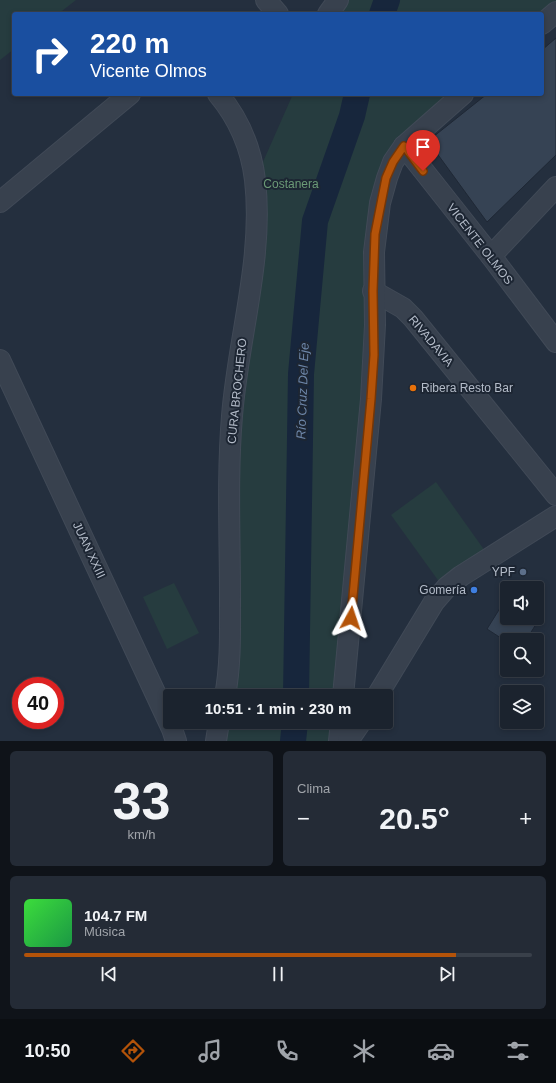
<!DOCTYPE html>
<html lang="es">
<meta charset="utf-8">
<style>
:root{--surface:#1b232e;--page:#242b36;--text:#f1f3f6;--muted:#a0a4aa;--line:#39404a;--accent:#b45309}
body{margin:0;font-family:Helvetica,sans-serif;background:var(--page);color:var(--text);height:100vh;display:flex;flex-direction:column;font-size:15px;white-space:nowrap}
*{box-sizing:border-box;margin:0}
p{font-size:13px;color:var(--muted)}
.icon{flex:none;width:22px;height:22px;fill:none;stroke:currentColor;stroke-width:2;stroke-linecap:round;stroke-linejoin:round}
.map{position:relative;height:741px;overflow:hidden}
.side{display:flex;flex-direction:column;gap:10px;padding:10px;background:#0f1319;flex:1}
.side>*{flex:none}
.hud{position:absolute;left:12px;top:12px;width:532px;height:84px;border-radius:4px;box-shadow:0 2px 6px #0003,0 0 0 1px var(--line);background:#1a4fa0;color:#fff;overflow:hidden}
.controls{position:absolute;left:500px;top:581px;display:grid;gap:8px}
.controls a{display:grid;place-items:center;width:44px;height:44px;border-radius:4px;background:var(--surface);box-shadow:0 2px 6px #0003,0 0 0 1px var(--line);font-size:20px}
.speed{position:absolute;left:12px;top:677px;display:flex;gap:8px;font-size:20px;font-weight:700;text-align:center}
.speed>*{display:grid;place-content:center;width:52px;height:52px;border-radius:50%;background:var(--surface);box-shadow:0 2px 6px #0003,0 0 0 1px var(--line);line-height:1}
.speed .limit{border:6px solid #d22;background:#fff;color:#111}
.pin{position:absolute;display:grid;place-items:center;width:34px;height:34px;color:#fff;margin:-41px -17px;border-radius:50% 50% 50% 0;rotate:-45deg;box-shadow:0 0 4px #0007}
.pin .icon{rotate:45deg}
.me{position:absolute;width:44px;margin:-22px;rotate:5deg;stroke-linejoin:round;filter:drop-shadow(0 0 3px #0008)}
.turn{display:flex;align-items:center;gap:14px;height:84px;padding:0 12px;font-size:18px}
.turn .icon{width:52px;height:52px;stroke-width:2.5}
.turn b{display:block;font-size:28px;line-height:34px}
.big{font-size:30px;font-weight:700;line-height:1.1}
.side .tile{flex:1;display:flex;flex-direction:column;justify-content:center;gap:6px;min-width:0;padding:0 14px;border-radius:6px;background:var(--page)}
.side .dial{align-items:center;gap:0}
.dial b{font-size:52px;line-height:1}
.song{display:flex;align-items:center;gap:12px}
.cover{width:48px;height:48px;border-radius:6px;background:linear-gradient(135deg,hsl(120 70% 55%),hsl(140 70% 35%))}
.played{height:4px;border-radius:2px;background:linear-gradient(90deg,var(--accent) 85%,var(--line) 85%)}
.keys{display:flex;justify-content:space-around;direction:ltr}
.heat{display:flex;justify-content:space-between;align-items:center;font-size:22px;direction:ltr}
.side .tiles{flex:1;display:grid;gap:10px;grid-template-columns:1fr 1fr}
.tile:last-child{grid-column:span 2}
.trip{position:absolute;left:163px;top:689px;width:230px;height:40px;border-radius:4px;background:var(--surface);box-shadow:0 2px 6px #0003,0 0 0 1px var(--line);font-weight:700;line-height:40px;text-align:center}
.tab-bar{display:flex;height:64px;justify-content:space-around;align-items:center;background:#0b0e12;color:var(--muted)}
.tab-bar .icon{width:28px;height:28px}
.tab-bar .current{color:var(--accent)}
.tab-bar b{font-size:18px;color:var(--text)}
.map>svg:first-child{display:block}
</style>
<div class="map">
<svg width="556" height="741" viewBox="0 0 556 741">
<rect width="100%" height="100%" fill="#242f3e"/>
<!-- green -->
<g fill="#263c3f" fill-rule="evenodd">
<polygon points="0,0 76,0 58,14 14,14 14,49 0,60"/>
<polygon points="338,0 556,0 556,12 542,14 328,14"/>
<path d="M 293,94 L 463,94 L 387,178 L 343,696 L 225,696 L 230,446 L 255,180 ZM 314,233 L 298,623 L 297,623 L 301,374 Z"/>
<polygon points="436,482 485,551 440,583 391,515"/>
<polygon points="174,583 199,633 167,649 143,597"/>
<polygon points="219,722 341,722 339,741 216,741"/>
</g>
<g fill="none" stroke-linecap="round" stroke-linejoin="round">
<!-- river -->
<g stroke="#17263c" stroke-width="26">
<polyline points="382,14 387,0"/>
<polyline points="296,696 301,374 315,221 352,116 357,94"/>
<polyline points="293,741 295,722"/>
</g>
</g>
<!-- building -->
<g fill="#364354" stroke="#1f2835">
<polygon points="556,38 556,155 487,222 428,141 487,94 542,94 542,50"/>
<polygon points="507,597 507,618 540,618 526,640 504,640 487,629"/>
</g>
<g fill="none" stroke-linecap="round" stroke-linejoin="round">
<!-- minor casing -->
<g stroke="#414a57" stroke-width="22">
<g id="minor">
<polyline points="266,0 278,14"/>
<polyline points="328,14 338,0"/>
<polyline points="542,24 556,12"/>
<path d="M 218,94 C 239,119 251,147 255,180 C 264,258 238,338 232,416 C 227,476 230,537 230,598 C 230,630 231,664 225,696"/>
<polyline points="404,146 491,256 556,342"/>
<polyline points="0,202 130,94"/>
<polyline points="491,256 556,187"/>
<polyline points="373,291 403,308 413,318 556,495"/>
<polyline points="0,360 172,729 176,741"/>
<polyline points="343,696 371,399 375,325 374,252 380,203 387,178 393,162 404,146 463,94"/>
<polyline points="377,696 434,602 447,587 461,576 556,516"/>
<polyline points="216,741 219,722"/>
<polyline points="339,741 341,722"/>
<polyline points="348,741 361,722"/>
</g>
</g>
<!-- minor -->
<use href="#minor" stroke="#38414e" stroke-width="20"/>
</g>
<g fill="none" stroke-linecap="round" stroke-linejoin="round">
<!-- route casing -->
<g stroke="#753606" stroke-width="10">
<polyline id="route" points="351,618 371,399 374,355 373,291 375,234 386,178 393,162 404,146 423,171"/>
</g>
<!-- route -->
<use href="#route" stroke="#b45309" stroke-width="7"/>
</g>
<!-- markers -->
<circle fill="#e8710a" stroke="#1d2633" stroke-width="1.5" cx="413" cy="388" r="4"/>
<circle fill="#5c6f8a" stroke="#1d2633" stroke-width="1.5" cx="523" cy="572" r="4"/>
<circle fill="#3f7fe0" stroke="#1d2633" stroke-width="1.5" cx="474" cy="590" r="4"/>
<g text-anchor="middle" stroke-width="4" stroke-linejoin="round" paint-order="stroke">
<!-- park labels -->
<g font-size="12" fill="#6b9a76" stroke="#1d2633">
<text x="291" y="188">Costanera</text>
</g>
<!-- street labels -->
<g font-size="12" fill="#b4bcc9" stroke="#1d2633">
<text transform="translate(480 244) rotate(52)" y="4">VICENTE OLMOS</text>
<text transform="translate(431 341) rotate(50)" y="4">RIVADAVIA</text>
<text transform="translate(237 391) rotate(-84)" y="4">CURA BROCHERO</text>
<text transform="translate(89 550) rotate(65)" y="4">JUAN XXIII</text>
</g>
<!-- poi labels -->
<g font-size="12" fill="#b4bcc9" stroke="#1d2633" text-anchor="end">
<text x="421" y="392" text-anchor="start">Ribera Resto Bar</text>
<text x="515" y="576">YPF</text>
<text x="466" y="594">Gomería</text>
</g>
<!-- water labels -->
<g font-size="13" font-style="italic" fill="#6d86a8" stroke="#1d2633">
<text transform="translate(302 391) rotate(-88)" y="5">Río Cruz Del Eje</text>
</g>
</g>
</svg>
<div class="controls">
<a><svg class="icon" aria-label="sound" viewBox="0 0 24 24"><path d="M4 9h4l5-4v14l-5-4H4zM17 9q2 3 0 6"/></svg></a>
<a><svg class="icon" aria-label="search" viewBox="0 0 24 24"><circle cx="10" cy="10" r="6"/><path d="M15 15l6 6"/></svg></a>
<a><svg class="icon" aria-label="layers" viewBox="0 0 24 24"><path d="M12 4l9 5-9 5-9-5zM3 14l9 5 9-5"/></svg></a>
</div>
<div class="speed"><div class="limit">40</div></div>
<div class="pin" style="left:423px;top:171px;background:#d93025"><svg class="icon" aria-label="arrive" viewBox="0 0 24 24"><path d="M6 21V4h12l-3 4 3 4H6"/></svg></div>
<svg class="me" style="left:351px;top:618px" viewBox="-20 -20 40 40"><path d="M0-17L14 15 0 8-14 15z" fill="#b45309" stroke="#fff" stroke-width="4"/></svg>
<div class="trip">10:51 · 1 min · 230 m</div>
<div class="hud">
<div class="turn"><svg class="icon" aria-label="right" viewBox="0 0 24 24"><path d="M7 20v-9h11M14 6l5 5-5 5"/></svg><div><b>220 m</b>Vicente Olmos</div></div>
</div>
</div>
<section class="side">
<div class="tiles">
<div class="tile dial"><b>33</b><p>km/h</p></div>
<div class="tile"><p>Clima</p>
<div class="heat"><a>−</a><b class="big">20.5°</b><a>+</a></div>
</div>
<div class="tile">
<div class="song"><i class="cover"></i><div><b>104.7 FM</b><p>Música</p></div></div>
<div class="played"></div>
<div class="keys"><svg class="icon" aria-label="previous" viewBox="0 0 24 24"><path d="M18 5L8 12l10 7zM5 5v14"/></svg><svg class="icon" aria-label="pause" viewBox="0 0 24 24"><path d="M8 5v14M16 5v14"/></svg><svg class="icon" aria-label="next" viewBox="0 0 24 24"><path d="M6 5l10 7-10 7zM19 5v14"/></svg></div>
</div>
</div>
</section>
<nav class="tab-bar">
<b>10:50</b>
<svg class="icon current" aria-label="directions" viewBox="0 0 24 24"><path d="M12 3l9 9-9 9-9-9zM9 14v-3h6M13 9l2 2-2 2"/></svg>
<svg class="icon" aria-label="music" viewBox="0 0 24 24"><path d="M9 18V5l10-2v13"/><circle cx="6" cy="18" r="3"/><circle cx="16" cy="16" r="3"/></svg>
<svg class="icon" aria-label="phone" viewBox="0 0 24 24"><path d="M5 4h4l2 5-3 2q2 4 5 5l2-3 5 2v4C11 20 4 13 5 4z"/></svg>
<svg class="icon" aria-label="climate" viewBox="0 0 24 24"><path d="M12 3v18M4 7l16 10M4 17L20 7"/></svg>
<svg class="icon" aria-label="car" viewBox="0 0 24 24"><path d="M5 17H2v-5l4-1 3-4h7l3 4 3 1v5h-3M9 17h6M6 11h13"/><circle cx="7" cy="17" r="2"/><circle cx="17" cy="17" r="2"/></svg>
<svg class="icon" aria-label="filters" viewBox="0 0 24 24"><path d="M4 7h16M4 17h16"/><circle cx="9" cy="7" r="2"/><circle cx="15" cy="17" r="2"/></svg>
</nav>
